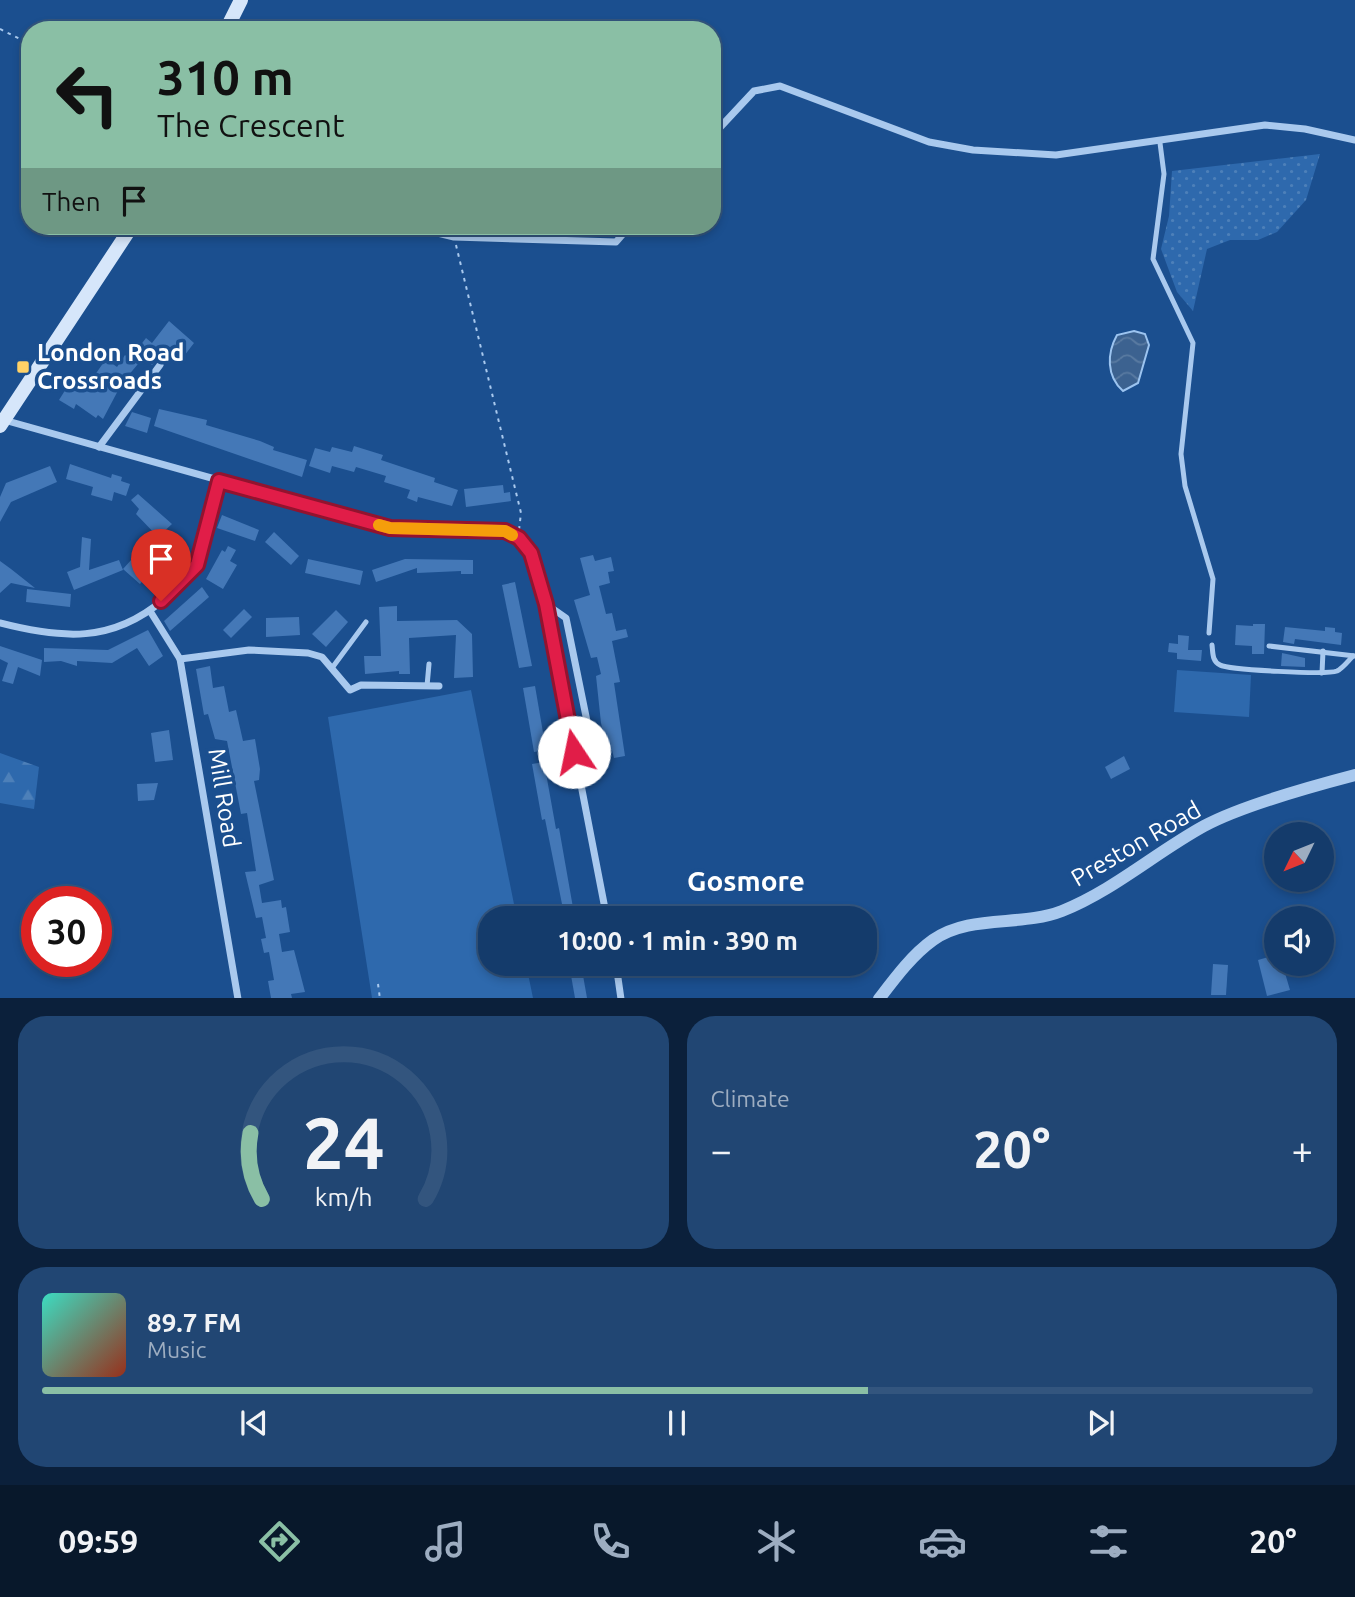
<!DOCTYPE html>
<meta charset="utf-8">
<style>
:root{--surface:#143b6b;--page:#214673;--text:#f1f3f6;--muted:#9dadc1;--line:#33557e;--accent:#8abfa5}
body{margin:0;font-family:Ubuntu,sans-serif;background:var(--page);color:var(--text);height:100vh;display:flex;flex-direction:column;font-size:26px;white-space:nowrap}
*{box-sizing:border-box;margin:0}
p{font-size:23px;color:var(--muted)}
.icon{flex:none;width:38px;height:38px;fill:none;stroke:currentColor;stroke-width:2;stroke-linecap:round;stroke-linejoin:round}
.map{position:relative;height:998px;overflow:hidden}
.side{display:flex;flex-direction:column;gap:18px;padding:18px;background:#0b203b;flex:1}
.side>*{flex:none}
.top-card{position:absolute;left:21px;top:21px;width:700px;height:214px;border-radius:28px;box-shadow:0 4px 10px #0003,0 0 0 2px var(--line);background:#8abfa5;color:#111;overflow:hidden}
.needle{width:46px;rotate:227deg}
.buttons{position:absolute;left:1264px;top:822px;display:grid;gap:14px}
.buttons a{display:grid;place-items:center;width:70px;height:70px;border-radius:50%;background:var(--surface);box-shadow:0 4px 10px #0003,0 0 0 2px var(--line);font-size:35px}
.speed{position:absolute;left:21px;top:886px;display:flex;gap:14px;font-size:35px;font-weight:700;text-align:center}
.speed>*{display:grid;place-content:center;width:91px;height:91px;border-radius:50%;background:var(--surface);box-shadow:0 4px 10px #0003,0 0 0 2px var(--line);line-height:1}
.speed .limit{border:10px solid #d22;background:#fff;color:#111}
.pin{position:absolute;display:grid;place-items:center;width:60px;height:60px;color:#fff;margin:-72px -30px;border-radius:50% 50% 50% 0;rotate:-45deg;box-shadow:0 0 7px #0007}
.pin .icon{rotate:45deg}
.me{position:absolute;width:77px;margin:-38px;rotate:349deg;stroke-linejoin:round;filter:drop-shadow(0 0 5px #0008)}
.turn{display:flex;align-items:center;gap:24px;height:147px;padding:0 21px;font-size:32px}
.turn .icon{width:91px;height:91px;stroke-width:2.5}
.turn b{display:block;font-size:49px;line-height:60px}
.then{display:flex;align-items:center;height:66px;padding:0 21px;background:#0003;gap:14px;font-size:26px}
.big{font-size:52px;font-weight:700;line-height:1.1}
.side .widget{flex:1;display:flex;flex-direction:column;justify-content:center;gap:10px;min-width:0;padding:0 24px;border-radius:28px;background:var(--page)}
.side .dial{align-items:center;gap:0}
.dial svg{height:182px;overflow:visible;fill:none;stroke:var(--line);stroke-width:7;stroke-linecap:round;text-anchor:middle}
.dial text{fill:var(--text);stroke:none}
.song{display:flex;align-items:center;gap:21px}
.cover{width:84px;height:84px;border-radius:10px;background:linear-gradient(135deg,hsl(170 70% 55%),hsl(10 70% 35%))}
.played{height:7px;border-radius:4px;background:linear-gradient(90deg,var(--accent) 65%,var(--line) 65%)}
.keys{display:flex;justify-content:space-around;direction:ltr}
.heat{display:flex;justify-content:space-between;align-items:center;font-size:38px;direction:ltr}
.side .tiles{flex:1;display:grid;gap:18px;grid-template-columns:1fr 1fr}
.widget:last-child{grid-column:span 2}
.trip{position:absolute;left:478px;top:906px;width:399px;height:70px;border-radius:28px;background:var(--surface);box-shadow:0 4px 10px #0003,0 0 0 2px var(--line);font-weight:700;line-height:70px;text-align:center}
.menu{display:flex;height:112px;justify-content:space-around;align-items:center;background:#08182b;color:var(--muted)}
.menu .icon{width:49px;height:49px}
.menu .selected{color:var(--accent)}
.menu b{font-size:32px;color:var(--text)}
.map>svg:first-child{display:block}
</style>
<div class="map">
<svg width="1355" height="999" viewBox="0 0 1355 999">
<defs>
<pattern id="grass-dots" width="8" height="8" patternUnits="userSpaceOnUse" patternTransform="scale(1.75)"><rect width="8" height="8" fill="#2e69ad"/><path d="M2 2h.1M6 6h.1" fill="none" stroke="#4d80b9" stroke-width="1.8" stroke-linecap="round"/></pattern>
<pattern id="forest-firs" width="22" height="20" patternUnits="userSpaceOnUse" patternTransform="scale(1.75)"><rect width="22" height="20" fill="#2e69ad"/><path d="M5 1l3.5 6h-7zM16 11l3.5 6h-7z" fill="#4d80b9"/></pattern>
<pattern id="water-waves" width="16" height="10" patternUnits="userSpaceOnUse" patternTransform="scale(1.75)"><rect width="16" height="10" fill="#3c6290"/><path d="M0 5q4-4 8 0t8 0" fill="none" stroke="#597aa1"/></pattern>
</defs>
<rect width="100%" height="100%" fill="#1b4f8f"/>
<!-- grass -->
<polygon fill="url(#grass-dots)" points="1320,154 1306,200 1277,232 1258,240 1230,240 1207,249 1193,311 1177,292 1161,249 1169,216 1172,171"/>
<!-- forest -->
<polygon fill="url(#forest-firs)" points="0,753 39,767 34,809 0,803"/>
<!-- green -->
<g fill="#2e69ad">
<polygon points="1177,670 1251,675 1249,717 1174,712"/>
<polygon points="471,690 517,919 490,919 490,964 526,964 533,998 372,998 328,717"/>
</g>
<!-- water -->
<path fill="url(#water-waves)" stroke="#9cc4f0" stroke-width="2" d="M 1134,331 L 1145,334 L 1149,345 L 1138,383 L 1123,391 C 1106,376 1107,353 1117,335 Z"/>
<!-- building -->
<g fill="#4478b7">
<polygon points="169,321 194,343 181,360 165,352 152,365 143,358 122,383 103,419 98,415 96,418 76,404 74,409 59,400 69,384 83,392 106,359 117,367 125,355 130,359 146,338 152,343"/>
<polygon points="159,409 207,420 206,425 260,441 274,447 273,450 307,460 302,477 154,426"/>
<polygon points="132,412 151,418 147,433 125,426"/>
<polygon points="354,446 383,455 381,460 435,478 434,482 458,490 452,506 418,497 417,502 407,498 410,490 384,482 386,476 356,467 354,472 332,466 330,473 309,466 315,448 330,452 332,447 352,452"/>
<polygon points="70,464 111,478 112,474 122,477 121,481 130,484 126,496 114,492 112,501 91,495 93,487 66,479"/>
<polygon points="50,466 57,482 11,502 0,522 0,497 6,483"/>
<polygon points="503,485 504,493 510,492 511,501 466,507 464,489"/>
<polygon points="138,494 172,524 158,537 136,514 139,509 131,500"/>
<polygon points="222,515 259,530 255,541 217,528"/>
<polygon points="274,532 299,556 291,565 265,542"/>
<polygon points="82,537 91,539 89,570 119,560 123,570 74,590 67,572 80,567"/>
<polygon points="160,541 167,547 163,552 166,554 140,584 123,569 132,559 139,565"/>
<polygon points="228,546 236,550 230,561 237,565 223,589 206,579 222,550 225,552"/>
<polygon points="593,555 595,561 611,557 614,571 608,572 610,583 599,586 606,614 612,613 616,631 626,629 628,637 612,641 620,682 614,683 625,756 614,758 612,750 607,751 601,723 596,676 601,674 597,657 591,658 574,600 590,595 580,558"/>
<polygon points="308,559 363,571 360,585 305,573"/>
<polygon points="405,559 473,560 473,574 461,574 461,571 417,573 417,568 376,582 372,570"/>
<polygon points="0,561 11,569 35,588 11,583 0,593"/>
<polygon points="515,582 532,666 519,668 502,585"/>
<polygon points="202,587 209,597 170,631 164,621"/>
<polygon points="27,589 71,594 70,607 26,602"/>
<polygon points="397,606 397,621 457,620 472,634 473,677 454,678 456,635 409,638 410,674 399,674 399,671 365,674 364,656 381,656 379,607"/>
<polygon points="244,609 252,617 231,638 223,630"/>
<polygon points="336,610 348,622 326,647 312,634"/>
<polygon points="299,617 300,635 266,637 266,618"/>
<polygon points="1253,624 1265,624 1264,654 1252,654 1252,646 1235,645 1236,625 1253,626"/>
<polygon points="1285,627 1325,631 1325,627 1335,628 1335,632 1342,633 1341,645 1295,639 1294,644 1283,642"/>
<polygon points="148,630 163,656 149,666 137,648 112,663 77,661 77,666 61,661 44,662 44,648 108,650"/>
<polygon points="1178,635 1189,636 1188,650 1202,650 1201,661 1177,659 1177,653 1168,652 1169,643 1178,644"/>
<polygon points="0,646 42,660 40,676 18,667 13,684 2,681 8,663 0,659"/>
<polygon points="1282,653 1305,658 1305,667 1281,666"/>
<polygon points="210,666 213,688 224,686 229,712 236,710 243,741 255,739 260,769 259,780 254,781 274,880 259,885 262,903 281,900 282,908 286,907 290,932 279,934 282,952 294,950 305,992 291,994 292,998 271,998 268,981 274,980 269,952 264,953 261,939 266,938 262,917 256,918 245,872 256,871 247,813 241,814 227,741 215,739 208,714 204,715 196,669"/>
<polygon points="535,686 546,750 534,752 523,688"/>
<polygon points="169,730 173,760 155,762 151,733"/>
<polygon points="1124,756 1130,769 1111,779 1105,767"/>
<polygon points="544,762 556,829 559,828 575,919 565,919 545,819 542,820 532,764"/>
<polygon points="158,783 154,800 138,801 137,784"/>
<polygon points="1276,955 1276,964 1305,964 1306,967 1285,973 1290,990 1267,996 1258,960"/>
<polygon points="569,964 581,964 587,998 575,998"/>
<polygon points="1213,964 1228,965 1226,995 1211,995"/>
</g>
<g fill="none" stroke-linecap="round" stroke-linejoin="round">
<!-- path -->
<g stroke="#a9c9ee" stroke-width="2" stroke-dasharray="3.5 5" stroke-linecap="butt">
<polyline points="0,29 30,44"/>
<polyline points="456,245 521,513 519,530"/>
<polyline points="378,984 380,999"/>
</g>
<!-- service -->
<g stroke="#a9c9ee" stroke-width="5">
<polyline points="1160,143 1164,174 1153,259 1193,343 1181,454 1185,486 1213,579 1209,633"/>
<path d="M 1212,645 C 1213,653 1212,661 1220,665 C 1229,670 1327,675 1337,671 C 1343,668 1348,661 1353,656"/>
<polyline points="1269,646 1355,656"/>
<polyline points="332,668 366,622"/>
<polyline points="1322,673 1323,651"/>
<polyline points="427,686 429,664"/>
</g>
<!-- minor -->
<g stroke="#a9c9ee" stroke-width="7">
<polyline points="712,136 754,91 780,86 929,142 973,150 1056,155 1265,125 1305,129 1355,140"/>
<polyline points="409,226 454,237 616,242 630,226"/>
<path d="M 4,420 L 390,528 L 505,532 C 535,545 538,575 546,604 L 607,919"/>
<polyline points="99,447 160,365"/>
<polyline points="546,604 566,618 591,741 574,752"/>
<polyline points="150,611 180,659 238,999"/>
<path d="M 0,623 C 62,639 112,643 163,600 C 175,590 190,579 197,565 C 209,540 213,507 219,481"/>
<polyline points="180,659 249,650 308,653 322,657 350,690 361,685 439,686"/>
<polyline points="616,964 621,999"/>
</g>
<!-- tertiary -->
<path stroke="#a9c9ee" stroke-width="12" d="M 879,999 C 895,978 912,955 933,940 C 970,914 1021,927 1062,911 C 1114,890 1155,853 1204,826 C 1241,806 1313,786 1355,775"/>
<!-- secondary -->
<g stroke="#d6e6fa" stroke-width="14">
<polyline points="226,30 241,0"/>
<polyline points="0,426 132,226"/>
</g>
</g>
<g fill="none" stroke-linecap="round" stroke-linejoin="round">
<!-- route casing -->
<g stroke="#92132f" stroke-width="18">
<polyline id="route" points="161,601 197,565 219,481 390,528 505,531 519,538 531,553 546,604 574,752"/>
</g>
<!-- route -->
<use href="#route" stroke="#e11d48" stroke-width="12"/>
<!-- slow -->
<polyline stroke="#f59e0b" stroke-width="12" points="379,525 390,528 505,531 512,535"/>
</g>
<!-- markers -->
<rect fill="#ffd166" stroke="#1b4f8f" stroke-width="2.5" x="16" y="360" width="14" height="14" rx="3.5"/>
<g text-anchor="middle" stroke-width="7" stroke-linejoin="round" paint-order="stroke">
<!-- poi labels -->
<g font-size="24" font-weight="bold" fill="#fff" stroke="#1b4f8f" text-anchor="start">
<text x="37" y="361">London Road<tspan x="37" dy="28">Crossroads</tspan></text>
</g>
<!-- street labels -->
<g font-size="24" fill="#fff" stroke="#1b4f8f">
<text transform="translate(224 798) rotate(81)" y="8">Mill Road</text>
<text transform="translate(1136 844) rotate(-30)" y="8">Preston Road</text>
</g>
<!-- quarter labels -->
<g font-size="28" font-weight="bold" fill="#fff" stroke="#1b4f8f">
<text x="746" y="891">Gosmore</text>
</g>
</g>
</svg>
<div class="buttons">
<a><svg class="needle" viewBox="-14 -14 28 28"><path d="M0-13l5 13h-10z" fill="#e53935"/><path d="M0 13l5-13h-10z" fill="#9dadc1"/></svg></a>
<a><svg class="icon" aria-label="sound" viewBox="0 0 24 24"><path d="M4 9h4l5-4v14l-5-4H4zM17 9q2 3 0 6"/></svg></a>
</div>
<div class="speed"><div class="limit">30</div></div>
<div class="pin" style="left:161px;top:601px;background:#d93025"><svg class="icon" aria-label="arrive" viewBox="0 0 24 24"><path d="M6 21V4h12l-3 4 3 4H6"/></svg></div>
<svg class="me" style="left:574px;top:752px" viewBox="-20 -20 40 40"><circle r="19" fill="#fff"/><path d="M0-13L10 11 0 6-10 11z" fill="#e11d48"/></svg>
<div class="trip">10:00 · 1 min · 390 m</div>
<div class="top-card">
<div class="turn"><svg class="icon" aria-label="left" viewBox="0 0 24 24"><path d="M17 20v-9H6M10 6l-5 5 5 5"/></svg><div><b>310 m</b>The Crescent</div></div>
<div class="then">Then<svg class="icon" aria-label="arrive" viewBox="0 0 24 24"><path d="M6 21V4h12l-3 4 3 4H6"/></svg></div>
</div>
</div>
<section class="side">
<div class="tiles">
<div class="widget dial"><svg viewBox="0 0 100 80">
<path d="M14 69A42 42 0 1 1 86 69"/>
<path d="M14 69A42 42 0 0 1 9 40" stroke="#8abfa5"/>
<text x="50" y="56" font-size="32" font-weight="700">24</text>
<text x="50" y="72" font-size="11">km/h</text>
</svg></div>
<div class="widget"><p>Climate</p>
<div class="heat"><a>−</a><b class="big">20°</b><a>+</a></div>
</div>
<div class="widget">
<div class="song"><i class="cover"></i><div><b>89.7 FM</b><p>Music</p></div></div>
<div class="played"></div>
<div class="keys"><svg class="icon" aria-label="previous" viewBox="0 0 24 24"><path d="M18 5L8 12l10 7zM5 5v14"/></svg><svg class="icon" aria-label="pause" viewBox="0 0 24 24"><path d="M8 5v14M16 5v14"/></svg><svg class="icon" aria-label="next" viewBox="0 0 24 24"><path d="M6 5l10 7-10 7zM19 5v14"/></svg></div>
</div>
</div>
</section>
<nav class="menu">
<b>09:59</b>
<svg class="icon selected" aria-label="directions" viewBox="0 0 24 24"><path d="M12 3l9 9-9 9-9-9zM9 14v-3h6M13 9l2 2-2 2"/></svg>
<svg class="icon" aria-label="music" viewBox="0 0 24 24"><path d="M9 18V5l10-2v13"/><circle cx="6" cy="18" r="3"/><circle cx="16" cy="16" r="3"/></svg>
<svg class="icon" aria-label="phone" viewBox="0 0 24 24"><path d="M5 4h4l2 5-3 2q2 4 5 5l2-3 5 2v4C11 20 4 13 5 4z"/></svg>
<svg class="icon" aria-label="climate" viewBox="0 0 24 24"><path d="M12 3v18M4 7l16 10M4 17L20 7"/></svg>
<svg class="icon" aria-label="car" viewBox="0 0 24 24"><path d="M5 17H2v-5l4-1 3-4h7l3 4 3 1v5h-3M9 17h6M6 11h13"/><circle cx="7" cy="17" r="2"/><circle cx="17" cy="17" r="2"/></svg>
<svg class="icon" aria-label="filters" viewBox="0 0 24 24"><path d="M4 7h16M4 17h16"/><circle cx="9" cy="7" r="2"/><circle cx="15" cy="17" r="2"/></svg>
<b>20°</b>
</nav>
